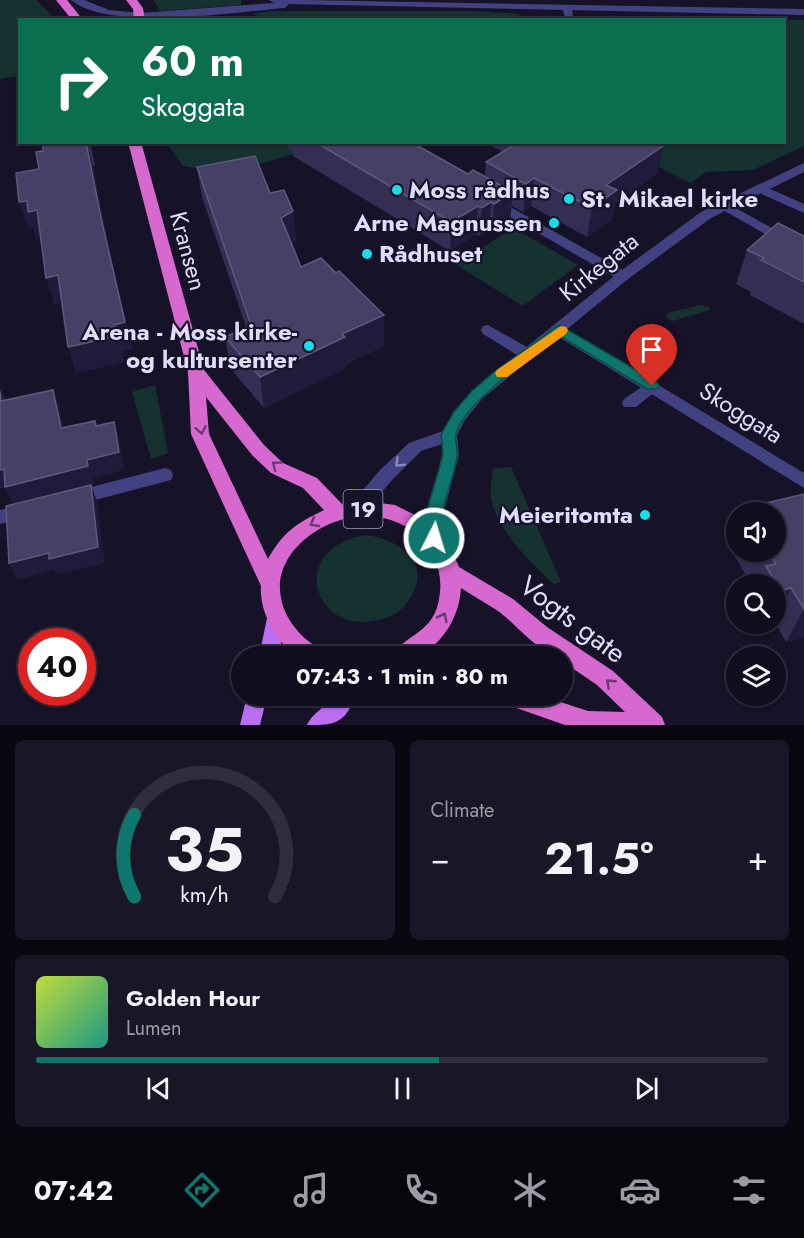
<!DOCTYPE html>
<meta charset="utf-8">
<style>
:root{--surface:#100e1e;--page:#191727;--text:#f1f3f6;--muted:#9c9ca4;--line:#302e3c;--accent:#0f766e}
body{margin:0;font-family:Jost,sans-serif;background:var(--page);color:var(--text);height:100vh;display:flex;flex-direction:column;font-size:22px;white-space:nowrap}
*{box-sizing:border-box;margin:0}
p{font-size:20px;color:var(--muted)}
.icon{flex:none;width:33px;height:33px;fill:none;stroke:currentColor;stroke-width:2;stroke-linecap:round;stroke-linejoin:round}
.map{position:relative;height:725px;overflow:hidden}
.panel{display:flex;flex-direction:column;gap:15px;padding:15px;background:#090810;flex:1}
.panel>*{flex:none}
.top-card{position:absolute;left:18px;top:18px;width:768px;height:126px;border-radius:0px;box-shadow:0 2px 4px #0004,0 0 0 2px var(--line);background:#0b6e4f;color:#fff;overflow:hidden}
.controls{position:absolute;left:726px;top:502px;display:grid;gap:12px}
.controls a{display:grid;place-items:center;width:60px;height:60px;border-radius:50%;background:var(--surface);box-shadow:0 2px 4px #0004,0 0 0 2px var(--line);font-size:30px}
.speed{position:absolute;left:18px;top:628px;display:flex;gap:12px;font-size:30px;font-weight:700;text-align:center}
.speed>*{display:grid;place-content:center;width:78px;height:78px;border-radius:50%;background:var(--surface);box-shadow:0 2px 4px #0004,0 0 0 2px var(--line);line-height:1}
.speed .limit{border:9px solid #d22;background:#fff;color:#111}
.pin{position:absolute;display:grid;place-items:center;width:51px;height:51px;color:#fff;margin:-62px -26px;border-radius:50% 50% 50% 0;rotate:-45deg;box-shadow:0 0 6px #0007}
.pin .icon{rotate:45deg}
.me{position:absolute;width:66px;margin:-33px;rotate:5deg;stroke-linejoin:round;filter:drop-shadow(0 0 4px #0008)}
.turn{display:flex;align-items:center;gap:21px;height:126px;padding:0 24px;font-size:27px}
.turn .icon{width:78px;height:78px;stroke-width:2.5}
.turn b{display:block;font-size:42px;line-height:51px}
.big{font-size:45px;font-weight:700;line-height:1.1}
.panel .tile{flex:1;display:flex;flex-direction:column;justify-content:center;gap:9px;min-width:0;padding:0 21px;border-radius:9px;background:var(--page)}
.panel .dial{align-items:center;gap:0}
.dial svg{height:156px;overflow:visible;fill:none;stroke:var(--line);stroke-width:7;stroke-linecap:round;text-anchor:middle}
.dial text{fill:var(--text);stroke:none}
.song{display:flex;align-items:center;gap:18px}
.cover{width:72px;height:72px;border-radius:9px;background:linear-gradient(135deg,hsl(70 70% 55%),hsl(170 70% 35%))}
.played{height:6px;border-radius:3px;background:linear-gradient(90deg,var(--accent) 55%,var(--line) 55%)}
.keys{display:flex;justify-content:space-around;direction:ltr}
.heat{display:flex;justify-content:space-between;align-items:center;font-size:33px;direction:ltr}
.panel .tiles{flex:1;display:grid;gap:15px;grid-template-columns:1fr 1fr}
.tile:last-child{grid-column:span 2}
.trip{position:absolute;left:231px;top:646px;width:342px;height:60px;border-radius:30px;background:var(--surface);box-shadow:0 2px 4px #0004,0 0 0 2px var(--line);font-weight:700;line-height:60px;text-align:center}
.dock{display:flex;height:96px;justify-content:space-around;align-items:center;background:#06060c;color:var(--muted)}
.dock .icon{width:42px;height:42px}
.dock .on{color:var(--accent)}
.dock b{font-size:27px;color:var(--text)}
.map>svg:first-child{display:block}
</style>
<div class="map">
<svg width="804" height="725" viewBox="0 0 804 725">
<rect width="100%" height="100%" fill="#161328"/>
<!-- green -->
<g fill="#163230">
<polygon points="0,0 36,0 55,19 20,20 19,76 0,79"/>
<polygon points="154,0 241,0 241,5 160,11"/>
<polygon points="275,11 473,11 522,14 514,17 261,19 253,13"/>
<polygon points="785,20 804,20 804,146 753,170 706,172 691,183 610,143 784,142"/>
<polygon points="167,143 296,143 297,153 243,169 222,172 183,166"/>
<polygon points="513,228 578,265 523,306 456,265"/>
<polygon points="701,305 709,307 710,310 672,321 666,317 667,313"/>
<polygon points="155,385 168,453 151,459 132,392"/>
<path d="M 511,467 L 561,582 L 554,584 C 532,564 495,528 491,497 C 490,487 492,478 493,469 Z"/>
<path d="M 365,535 C 403,539 437,568 405,605 C 399,613 388,618 378,620 C 314,636 286,549 365,535 Z"/>
</g>
<g fill="none" stroke-linecap="round" stroke-linejoin="round">
<!-- service -->
<g fill="#424283" fill-rule="evenodd">
<polygon points="567,5 572,8 573,19 565,17 562,8"/>
<polygon points="494,198 628,273 630,276 628,279 618,279 490,205 488,202"/>
<polygon points="725,202 804,246 804,256 721,209 719,206 721,203"/>
<polygon points="488,325 532,350 534,354 532,358 522,358 483,334 481,330 483,326"/>
<polygon points="652,380 657,382 660,386 657,390 636,407 624,407 622,403 624,399"/>
</g>
<!-- minor -->
<g fill="#424283" fill-rule="evenodd">
<polygon points="759,184 804,204 804,213 755,191 753,188"/>
<polygon points="559,325 804,473 804,488 554,334 552,330 554,326"/>
<polygon points="165,468 171,470 173,475 171,480 76,505 70,503 67,498 70,493 76,491"/>
<polygon points="26,504 32,506 35,511 32,516 0,524 0,510"/>
</g>
<!-- tertiary -->
<g fill="#424283" fill-rule="evenodd">
<path d="M 71,0 L 84,0 L 109,10 L 141,13 L 274,3 L 269,0 L 302,0 L 804,9 L 804,15 L 289,4 L 285,8 C 234,12 110,32 71,0 Z"/>
<path d="M 804,163 L 804,172 L 711,218 L 628,279 L 482,399 L 465,420 L 457,435 L 459,455 L 444,511 L 443,538 L 440,543 L 434,545 L 428,543 C 414,516 445,474 442,444 L 421,451 L 393,479 L 363,514 L 357,516 L 351,514 L 348,509 L 351,504 L 381,469 L 409,443 L 443,431 L 453,412 L 472,391 L 618,273 L 701,212 Z"/>
</g>
<!-- primary -->
<g fill="#bc6ef2" fill-rule="evenodd">
<polygon points="276,610 283,612 285,618 279,657 259,657 267,618 269,612"/>
<polygon points="247,696 267,696 260,725 240,725"/>
<path d="M 334,696 L 356,696 C 344,724 335,725 307,725 C 312,713 326,707 334,696 Z"/>
</g>
<!-- trunk -->
<g fill="#d668cf" fill-rule="evenodd">
<polygon points="56,0 67,0 83,20 72,20"/>
<polygon points="126,0 137,0 143,8 145,20 134,20 133,9"/>
<path d="M 128,142 L 141,142 L 204,370 L 264,445 L 283,463 L 317,478 L 343,505 L 365,501 L 395,505 L 429,522 L 449,544 L 459,567 L 513,599 L 547,627 L 613,671 L 662,717 L 665,725 L 565,725 L 502,703 L 499,696 L 542,696 L 588,711 L 625,712 L 597,685 L 562,661 L 562,657 C 542,657 514,622 498,611 C 486,603 473,596 461,588 C 459,618 444,640 420,657 L 391,657 C 401,637 431,634 438,604 C 450,555 414,517 366,516 C 324,516 272,552 281,598 C 284,616 297,633 311,643 C 318,648 324,649 328,657 L 297,657 C 276,641 259,612 261,586 L 191,434 L 188,372 ZM 206,397 L 252,455 L 271,473 L 303,488 L 324,510 C 297,523 283,532 268,559 L 209,434 Z"/>
</g>
</g>
<!-- wall -->
<g fill="#342d54">
<polygon points="42,142 90,142 95,165 93,166 108,244 132,349 122,351 124,362 76,373 62,302 54,304 41,237 36,238 33,227 28,228 43,151"/>
<polygon points="287,142 411,142 468,174 485,177 486,162 503,152 484,142 656,142 657,174 615,204 612,219 587,237 531,206 523,212 512,206 510,220 492,232 489,230 480,236 476,234 450,251 293,156 292,150 287,147"/>
<polygon points="197,167 270,193 293,211 296,242 291,244 301,267 336,273 384,315 384,346 346,364 346,368 264,408 230,368 225,337 246,327 202,197"/>
<polygon points="804,236 804,324 750,295 751,292 736,284 747,250"/>
<polygon points="804,494 804,637 786,642 776,624 776,585 752,585 727,543 736,520 736,552 776,552 776,513 739,513 741,509"/>
</g>
<!-- shaded-wall -->
<g fill="#201b3b">
<polygon points="87,142 93,166 108,244 132,349 122,351 124,362 76,373 68,347 114,325 101,218"/>
<polygon points="663,146 657,174 615,204 612,219 587,237 592,208 606,185"/>
<polygon points="534,178 531,206 523,212 526,184"/>
<polygon points="513,192 510,220 492,232 494,204"/>
<polygon points="27,201 37,210 45,236 36,238 33,227 28,228 19,202"/>
<polygon points="491,202 489,230 480,236 482,208"/>
<polygon points="478,206 476,234 450,251 451,222"/>
<polygon points="293,211 296,242 284,249 281,218"/>
<polygon points="58,275 66,301 54,304 46,278"/>
<polygon points="384,315 384,346 346,364 346,368 264,408 260,377 342,334"/>
<polygon points="0,384 6,399 9,419 1,401"/>
<polygon points="53,390 60,408 67,446 61,428"/>
<polygon points="114,422 119,439 124,470 94,478 94,484 13,504 5,488 0,489 0,470 87,460"/>
<polygon points="91,485 97,501 105,563 56,575 54,570 17,580 9,563"/>
<polygon points="791,588 776,619 776,602 781,591"/>
<polygon points="804,609 804,637 786,642"/>
</g>
<!-- building -->
<g fill="#464066" stroke="#5e597d" stroke-width="1.5">
<polygon points="42,142 86,142 101,218 125,322 114,325 117,336 68,347 58,275 46,278 37,210 28,212 27,201 19,202 16,173 39,169 36,152 43,151"/>
<polygon points="315,142 411,142 468,174 473,170 513,192 494,204 491,202 482,208 478,206 451,222"/>
<polygon points="519,142 656,142 663,146 606,185 617,190 592,208 534,178 526,184 486,162"/>
<polygon points="255,156 270,193 284,190 293,211 281,218 301,267 321,258 336,273 339,271 384,315 342,334 345,337 260,377 225,337 251,325 197,167"/>
<polygon points="778,223 804,236 804,282 761,260 764,258 747,250"/>
<polygon points="53,390 61,428 95,421 96,426 114,422 119,452 87,460 88,466 5,487 4,469 0,470 0,391 1,401"/>
<polygon points="91,485 98,547 49,559 49,553 9,563 6,506"/>
<polygon points="804,494 804,609 791,588 781,591 766,566 776,564 768,552 776,552 776,513 744,513 741,509"/>
</g>
<!-- one-way arrows -->
<defs><path id="oneway-chevron" d="M-2-3.5L2.5 0L-2 3.5" fill="none" stroke-width="1.6" stroke-linecap="round" stroke-linejoin="round" transform="scale(1.5)"/></defs>
<g stroke="#6c3973">
<use href="#oneway-chevron" transform="translate(201 430) rotate(80)"/>
<use href="#oneway-chevron" transform="translate(276 465) rotate(-143)"/>
<use href="#oneway-chevron" transform="translate(314 523) rotate(150)"/>
<use href="#oneway-chevron" transform="translate(443 617) rotate(-64)"/>
<use href="#oneway-chevron" transform="translate(610 683) rotate(-137)"/>
</g>
<use stroke="#8988b9" href="#oneway-chevron" transform="translate(399 463) rotate(136)"/>
<!-- route -->
<path fill="#0f766e" stroke="#0a4d48" stroke-width="1.5" d="M 559,325 L 657,382 L 659,386 L 657,389 L 647,389 L 560,336 C 534,356 464,402 456,434 C 454,441 459,450 457,457 C 454,475 446,493 443,511 C 441,522 444,533 439,543 L 434,545 L 428,543 L 425,538 L 427,511 L 443,455 L 441,435 L 454,412 L 472,391 L 494,372 Z"/>
<!-- slow -->
<polygon fill="#f59e0b" points="561,326 566,327 568,330 566,334 507,377 497,377 495,373 497,370"/>
<!-- markers -->
<g fill="#1addeb" stroke="#161328" stroke-width="2">
<circle cx="397" cy="190" r="6"/>
<circle cx="569" cy="199" r="6"/>
<circle cx="554" cy="223" r="6"/>
<circle cx="367" cy="254" r="6"/>
<circle cx="309" cy="346" r="6"/>
<circle cx="645" cy="515" r="6"/>
</g>
<g text-anchor="middle" stroke-width="4.5" stroke-linejoin="round" paint-order="stroke">
<!-- shield labels -->
<rect fill="#161328" stroke="#a3a0bc" stroke-width="1.5" x="343.5" y="490" width="39" height="38" rx="4.5"/>
<g font-size="22" font-weight="bold" fill="#dfddfc">
<text x="363" y="517">19</text>
</g>
<!-- poi labels -->
<g font-size="24" font-weight="bold" fill="#dfddfc" stroke="#161328" text-anchor="start">
<text x="409" y="198">Moss rådhus</text>
<text x="581" y="207">St. Mikael kirke</text>
<text x="542" y="231" text-anchor="end">Arne Magnussen</text>
<text x="379" y="262">Rådhuset</text>
<text x="297" y="340" text-anchor="end">Arena - Moss kirke-<tspan x="297" dy="28">og kultursenter</tspan></text>
<text x="633" y="523" text-anchor="end">Meieritomta</text>
</g>
<!-- street labels -->
<g font-size="24" fill="#dfddfc" stroke="#161328">
<text transform="translate(188 251) rotate(75)" y="8">Kransen</text>
<text transform="translate(599 267) rotate(-39)" y="8">Kirkegata</text>
<text transform="translate(741 413) rotate(32)" y="8">Skoggata</text>
</g>
<!-- near-street labels -->
<g font-size="28" fill="#dfddfc" stroke="#161328">
<text transform="translate(573 619) rotate(37)" y="10">Vogts gate</text>
</g>
</g>
</svg>
<div class="controls">
<a><svg class="icon" aria-label="sound" viewBox="0 0 24 24"><path d="M4 9h4l5-4v14l-5-4H4zM17 9q2 3 0 6"/></svg></a>
<a><svg class="icon" aria-label="search" viewBox="0 0 24 24"><circle cx="10" cy="10" r="6"/><path d="M15 15l6 6"/></svg></a>
<a><svg class="icon" aria-label="layers" viewBox="0 0 24 24"><path d="M12 4l9 5-9 5-9-5zM3 14l9 5 9-5"/></svg></a>
</div>
<div class="speed"><div class="limit">40</div></div>
<div class="pin" style="left:652px;top:386px;background:#d93025"><svg class="icon" aria-label="arrive" viewBox="0 0 24 24"><path d="M6 21V4h12l-3 4 3 4H6"/></svg></div>
<svg class="me" style="left:434px;top:538px" viewBox="-20 -20 40 40"><circle r="17" fill="#0f766e" stroke="#fff" stroke-width="3"/><path d="M0-11L8 9 0 5-8 9z" fill="#fff"/></svg>
<div class="trip">07:43 · 1 min · 80 m</div>
<div class="top-card">
<div class="turn"><svg class="icon" aria-label="right" viewBox="0 0 24 24"><path d="M7 20v-9h11M14 6l5 5-5 5"/></svg><div><b>60 m</b>Skoggata</div></div>
</div>
</div>
<section class="panel">
<div class="tiles">
<div class="tile dial"><svg viewBox="0 0 100 80">
<path d="M14 69A42 42 0 1 1 86 69"/>
<path d="M14 69A42 42 0 0 1 14 27" stroke="#0f766e"/>
<text x="50" y="56" font-size="32" font-weight="700">35</text>
<text x="50" y="72" font-size="11">km/h</text>
</svg></div>
<div class="tile"><p>Climate</p>
<div class="heat"><a>−</a><b class="big">21.5°</b><a>+</a></div>
</div>
<div class="tile">
<div class="song"><i class="cover"></i><div><b>Golden Hour</b><p>Lumen</p></div></div>
<div class="played"></div>
<div class="keys"><svg class="icon" aria-label="previous" viewBox="0 0 24 24"><path d="M18 5L8 12l10 7zM5 5v14"/></svg><svg class="icon" aria-label="pause" viewBox="0 0 24 24"><path d="M8 5v14M16 5v14"/></svg><svg class="icon" aria-label="next" viewBox="0 0 24 24"><path d="M6 5l10 7-10 7zM19 5v14"/></svg></div>
</div>
</div>
</section>
<nav class="dock">
<b>07:42</b>
<svg class="icon on" aria-label="directions" viewBox="0 0 24 24"><path d="M12 3l9 9-9 9-9-9zM9 14v-3h6M13 9l2 2-2 2"/></svg>
<svg class="icon" aria-label="music" viewBox="0 0 24 24"><path d="M9 18V5l10-2v13"/><circle cx="6" cy="18" r="3"/><circle cx="16" cy="16" r="3"/></svg>
<svg class="icon" aria-label="phone" viewBox="0 0 24 24"><path d="M5 4h4l2 5-3 2q2 4 5 5l2-3 5 2v4C11 20 4 13 5 4z"/></svg>
<svg class="icon" aria-label="climate" viewBox="0 0 24 24"><path d="M12 3v18M4 7l16 10M4 17L20 7"/></svg>
<svg class="icon" aria-label="car" viewBox="0 0 24 24"><path d="M5 17H2v-5l4-1 3-4h7l3 4 3 1v5h-3M9 17h6M6 11h13"/><circle cx="7" cy="17" r="2"/><circle cx="17" cy="17" r="2"/></svg>
<svg class="icon" aria-label="filters" viewBox="0 0 24 24"><path d="M4 7h16M4 17h16"/><circle cx="9" cy="7" r="2"/><circle cx="15" cy="17" r="2"/></svg>
</nav>
